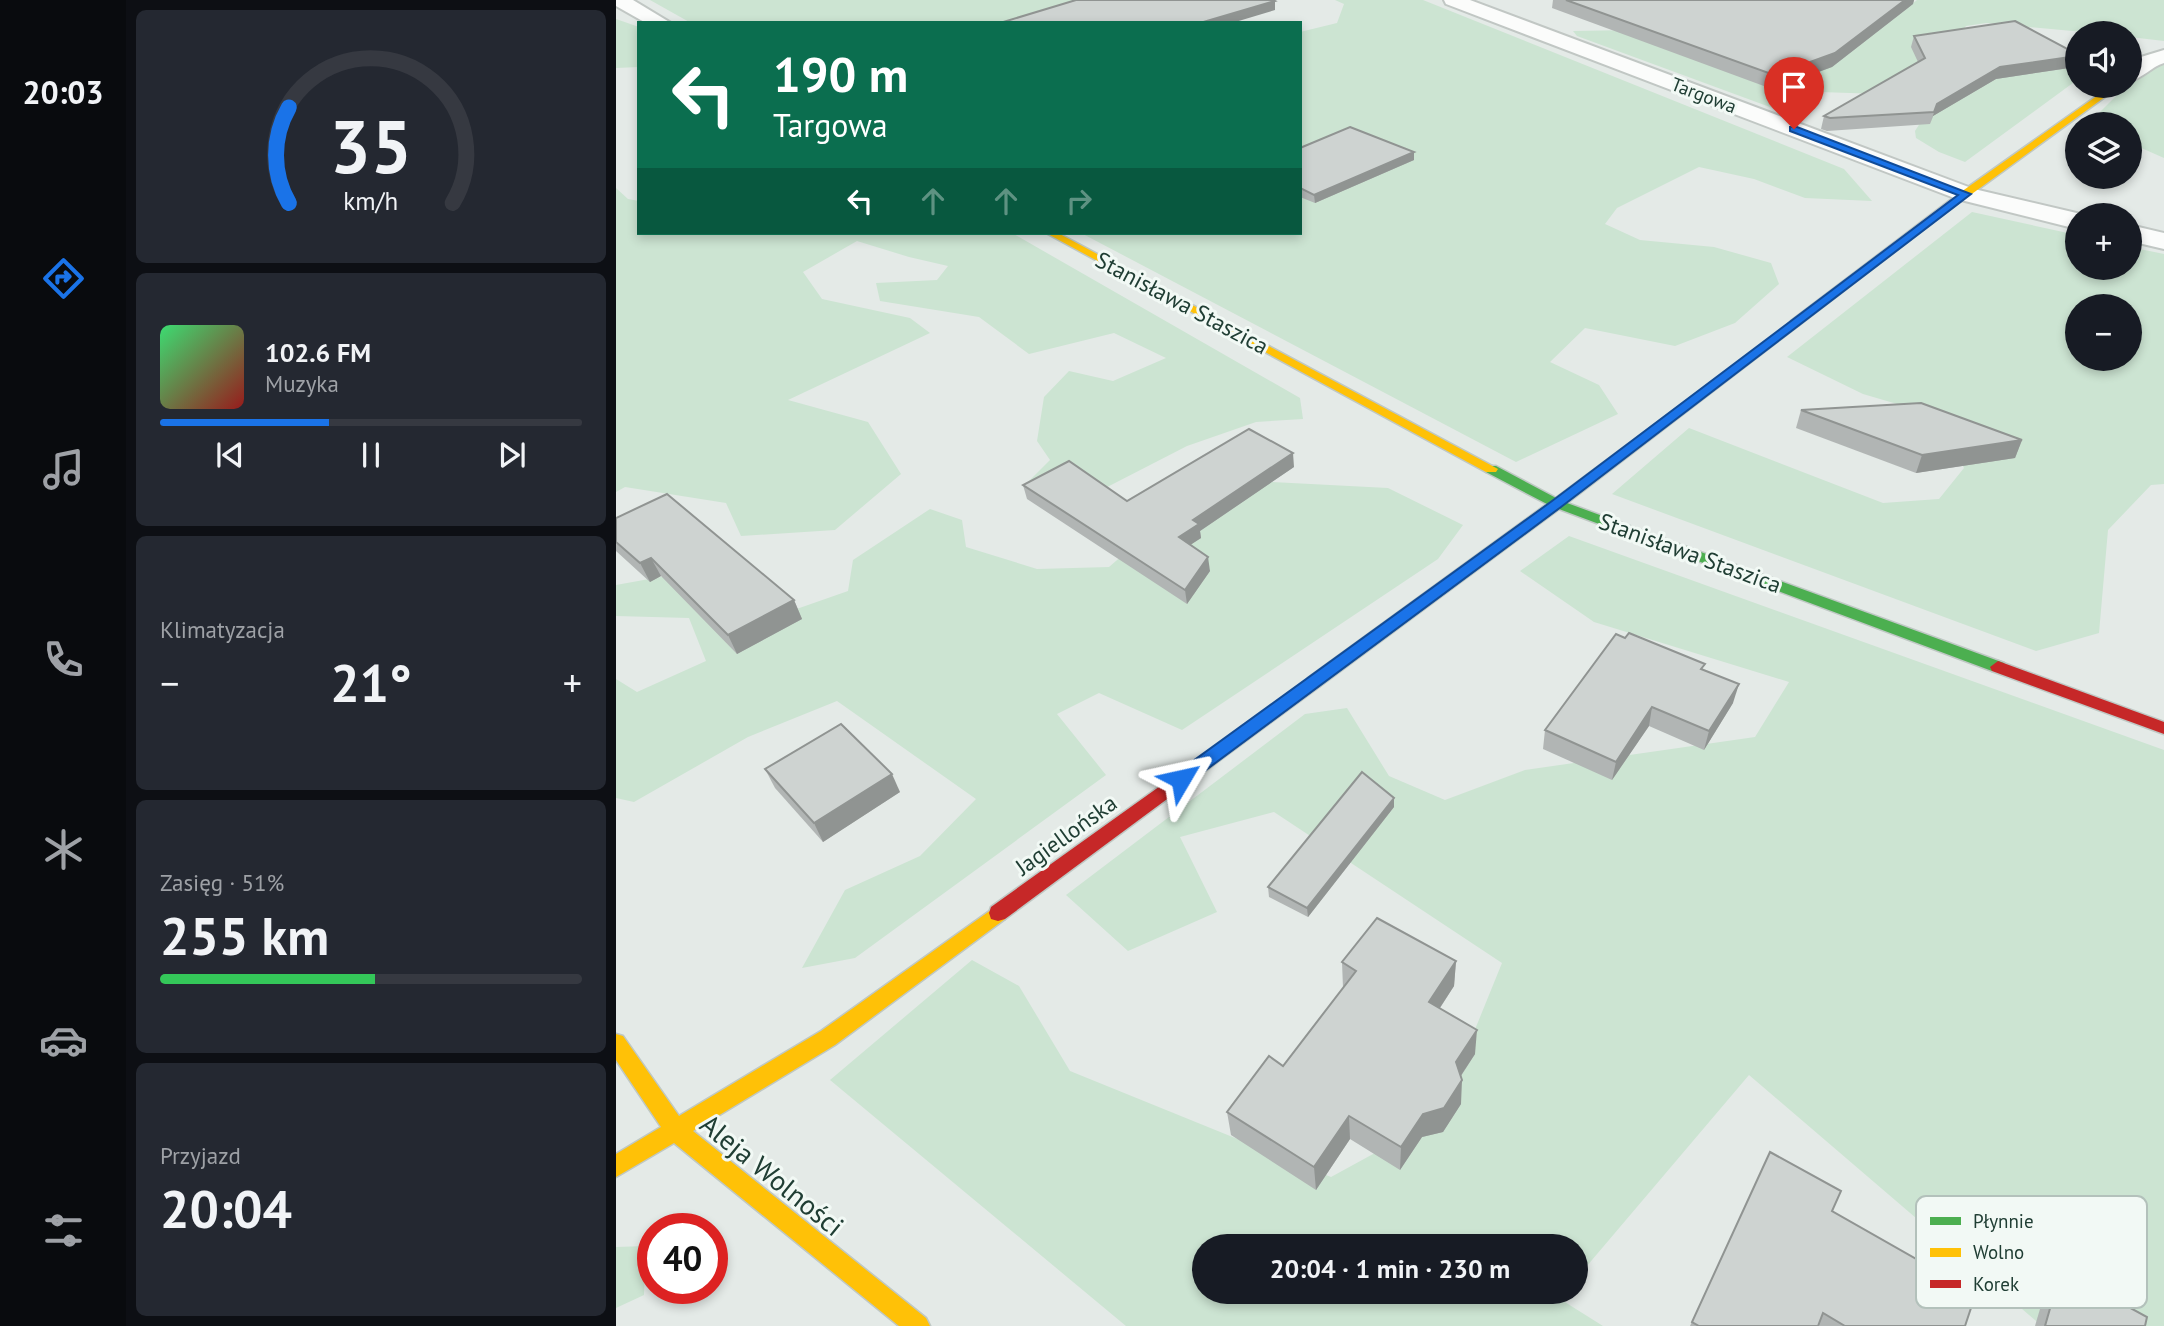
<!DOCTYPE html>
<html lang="pl">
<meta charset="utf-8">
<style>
:root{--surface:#171b24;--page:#242831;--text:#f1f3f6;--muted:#9ea1a6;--line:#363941;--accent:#1a73e8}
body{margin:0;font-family:"PT Sans",sans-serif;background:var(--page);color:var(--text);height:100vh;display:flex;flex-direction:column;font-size:26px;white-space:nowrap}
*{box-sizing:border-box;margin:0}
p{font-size:23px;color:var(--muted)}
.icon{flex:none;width:38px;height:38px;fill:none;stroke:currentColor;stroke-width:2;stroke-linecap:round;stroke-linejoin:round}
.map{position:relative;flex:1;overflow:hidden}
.side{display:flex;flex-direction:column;gap:10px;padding:10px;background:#0d0f14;width:490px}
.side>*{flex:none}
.hud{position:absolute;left:21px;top:21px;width:665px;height:214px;border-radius:0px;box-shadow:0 4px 10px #0003;background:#0b6e4f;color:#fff;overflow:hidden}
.controls{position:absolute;left:1449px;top:21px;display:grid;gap:14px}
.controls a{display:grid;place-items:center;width:77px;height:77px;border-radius:50%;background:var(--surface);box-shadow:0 4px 10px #0003;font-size:35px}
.speed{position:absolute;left:21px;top:1213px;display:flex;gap:14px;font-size:35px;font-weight:700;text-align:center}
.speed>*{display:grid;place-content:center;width:91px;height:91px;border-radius:50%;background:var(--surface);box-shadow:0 4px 10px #0003;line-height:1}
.speed .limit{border:10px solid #d22;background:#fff;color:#111}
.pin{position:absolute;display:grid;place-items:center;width:60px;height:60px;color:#fff;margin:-72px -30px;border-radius:50% 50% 50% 0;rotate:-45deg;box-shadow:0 0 7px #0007}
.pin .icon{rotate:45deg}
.me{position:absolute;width:77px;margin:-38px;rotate:54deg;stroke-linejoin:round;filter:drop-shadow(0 0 5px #0008)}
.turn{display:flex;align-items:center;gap:24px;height:147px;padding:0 21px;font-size:32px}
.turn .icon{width:91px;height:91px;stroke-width:2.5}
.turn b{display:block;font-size:49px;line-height:60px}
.lanes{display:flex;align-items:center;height:66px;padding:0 21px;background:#0003;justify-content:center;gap:35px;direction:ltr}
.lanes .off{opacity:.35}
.big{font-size:52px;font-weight:700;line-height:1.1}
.side .widget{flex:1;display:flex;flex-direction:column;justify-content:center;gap:10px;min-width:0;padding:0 24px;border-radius:10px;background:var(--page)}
.side .dial{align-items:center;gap:0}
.dial svg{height:182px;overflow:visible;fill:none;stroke:var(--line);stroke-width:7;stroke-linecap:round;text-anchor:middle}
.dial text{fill:var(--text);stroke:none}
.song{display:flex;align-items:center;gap:21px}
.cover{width:84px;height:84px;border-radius:10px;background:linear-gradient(135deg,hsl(140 70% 55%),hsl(0 70% 35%))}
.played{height:7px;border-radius:4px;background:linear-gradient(90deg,var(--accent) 40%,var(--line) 40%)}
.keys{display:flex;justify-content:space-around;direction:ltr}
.heat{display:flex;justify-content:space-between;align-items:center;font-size:38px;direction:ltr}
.charge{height:10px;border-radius:5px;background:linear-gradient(90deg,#34c759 51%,var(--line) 0)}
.trip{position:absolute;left:576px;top:1234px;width:396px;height:70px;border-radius:35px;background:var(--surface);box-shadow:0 4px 10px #0003;font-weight:700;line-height:70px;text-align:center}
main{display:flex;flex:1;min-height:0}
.dock{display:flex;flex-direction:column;width:126px;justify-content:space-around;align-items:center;background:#090b0e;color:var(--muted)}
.dock .icon{width:49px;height:49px}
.dock .current{color:var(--accent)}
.dock b{font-size:32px;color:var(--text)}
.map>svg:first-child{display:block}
</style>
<main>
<nav class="dock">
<b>20:03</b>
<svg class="icon current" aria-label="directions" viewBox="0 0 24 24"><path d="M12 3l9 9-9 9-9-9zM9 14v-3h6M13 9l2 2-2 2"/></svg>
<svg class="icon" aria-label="music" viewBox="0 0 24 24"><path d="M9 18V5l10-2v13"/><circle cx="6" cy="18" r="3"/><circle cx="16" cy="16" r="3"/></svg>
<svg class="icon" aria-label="phone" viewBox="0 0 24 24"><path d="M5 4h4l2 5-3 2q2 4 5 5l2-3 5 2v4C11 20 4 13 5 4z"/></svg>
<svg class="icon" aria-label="climate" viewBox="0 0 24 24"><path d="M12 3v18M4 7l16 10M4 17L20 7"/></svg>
<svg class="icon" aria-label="car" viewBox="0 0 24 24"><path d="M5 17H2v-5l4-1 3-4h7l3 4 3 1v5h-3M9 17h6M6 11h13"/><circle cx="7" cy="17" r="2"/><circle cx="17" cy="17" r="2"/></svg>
<svg class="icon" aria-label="filters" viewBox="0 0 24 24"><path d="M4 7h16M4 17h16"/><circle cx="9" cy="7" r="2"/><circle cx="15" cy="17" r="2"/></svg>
</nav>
<section class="side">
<div class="widget dial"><svg viewBox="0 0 100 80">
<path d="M14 69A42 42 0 1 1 86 69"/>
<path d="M14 69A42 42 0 0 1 14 27" stroke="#1a73e8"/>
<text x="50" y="56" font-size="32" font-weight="700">35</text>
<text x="50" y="72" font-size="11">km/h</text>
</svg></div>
<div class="widget">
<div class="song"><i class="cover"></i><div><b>102.6 FM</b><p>Muzyka</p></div></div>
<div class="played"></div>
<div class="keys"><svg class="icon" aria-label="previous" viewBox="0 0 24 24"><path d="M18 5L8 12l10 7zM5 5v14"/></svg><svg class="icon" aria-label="pause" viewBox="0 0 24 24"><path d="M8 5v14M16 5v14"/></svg><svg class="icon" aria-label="next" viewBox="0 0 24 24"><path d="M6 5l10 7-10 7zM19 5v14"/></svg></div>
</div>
<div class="widget"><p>Klimatyzacja</p>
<div class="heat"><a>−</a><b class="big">21°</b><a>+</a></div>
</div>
<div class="widget"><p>Zasięg · 51%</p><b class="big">255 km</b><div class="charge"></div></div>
<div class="widget"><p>Przyjazd</p><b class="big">20:04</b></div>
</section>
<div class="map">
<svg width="1548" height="1326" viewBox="0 0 1548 1326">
<rect width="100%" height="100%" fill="#e4eae7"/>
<!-- green -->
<g fill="#cce4d2" fill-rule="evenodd">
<polygon points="34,0 509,0 557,23 75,23"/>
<polygon points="719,0 807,0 1228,169 1256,201 1189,198 1138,179 1083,167 1001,208 989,224 1024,240 1098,247 1155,263 1163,284 1119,323 1059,346 969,328 934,362 983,385 1002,414 900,462 465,233 684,233 684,32 721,23 728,4"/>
<polygon points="1301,0 1548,0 1548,41 1514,37 1514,33 1478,33 1370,23 1350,26 1339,40 1461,55 1461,80 1349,162 1323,152 1300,138 1299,131 1308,117 1264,94 1204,92 1186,101 1178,116 961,36 957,31 1017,30 1292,7"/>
<polygon points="0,19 23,27 23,67 0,68"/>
<polygon points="1548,60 1548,158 1514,143 1514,124 1472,124 1510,86 1514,86 1514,82 1528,67"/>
<polygon points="0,188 12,199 23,201 23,233 396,233 684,398 687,419 640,422 571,446 464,501 408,486 434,460 421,441 428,397 453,371 497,381 550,358 498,333 413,354 363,317 264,301 260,283 321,280 332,266 293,257 241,241 187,272 206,299 294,318 314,333 172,400 252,422 285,474 219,530 125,536 110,503 9,487 0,492"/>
<path d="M 1356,212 L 1461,235 L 1461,268 L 1514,268 L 1514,247 L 1548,254 L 1548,484 L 1535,485 L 1492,530 L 1483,633 L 1420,651 L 996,494 L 1073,428 L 1267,503 L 1323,499 L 1348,468 L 1322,416 L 1247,394 L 1171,357 ZM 1461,306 L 1514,306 L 1514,359 L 1461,359 Z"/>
<polygon points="656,482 772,488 847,525 822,559 566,730 483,693 441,714 490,775 239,958 186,968 229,890 304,856 360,799 221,701 132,737 18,802 0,798 0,679 21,692 90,661 73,618 0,616 0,585 83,570 152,619 232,591 237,560 314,509 346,520 350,547 421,569 493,567 582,490"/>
<polygon points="953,536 1548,750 1548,1326 1426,1326 1133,1075 959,1280 959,1246 588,1246 588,1292 949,1292 944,1299 987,1326 510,1326 214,1080 356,960 403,986 454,1071 715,1177 823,1118 886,963 658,812 564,837 601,912 512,951 450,895 689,714 731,708 773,776 829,800 909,770 1139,737 1173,682 978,622 904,571"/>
<polygon points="30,1246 28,1295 0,1308 0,1247"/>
</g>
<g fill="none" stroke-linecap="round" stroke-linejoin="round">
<!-- street casing -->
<g stroke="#c1c7c4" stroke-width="4">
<g id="street">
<polygon points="0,0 17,0 55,23 30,23 0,6"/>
<polygon points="828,0 854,0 1358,189 1469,215 1461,215 1461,229 1341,199 830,4"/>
<path d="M 1548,50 L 1548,63 C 1535,67 1527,78 1514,81 L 1514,65 L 1525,57 Z"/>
<polygon points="1514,225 1548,233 1548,249 1514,241"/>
</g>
</g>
<!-- fast casing -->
<g stroke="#bfc8c4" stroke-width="3">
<polygon id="fast" points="1179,320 1185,323 1183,325 951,503 1388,663 1390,667 1388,671 1376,671 943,509 704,686 692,686 690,682 692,678 931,504 870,472 870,466 880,466 940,498"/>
</g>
<!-- slow casing -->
<g stroke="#bfc8c4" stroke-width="3">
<g id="slow">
<polygon points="1495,86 1504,86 1353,196 1345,196 1345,192"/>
<polygon points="430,233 442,233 882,469 880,472 870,472"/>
<polygon points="382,905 389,907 391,913 389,919 219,1045 77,1131 310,1318 314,1326 283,1326 58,1143 0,1177 0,1154 45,1127 0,1060 0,1034 7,1036 63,1116 205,1031"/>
</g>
</g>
<!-- jam casing -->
<g stroke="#bfc8c4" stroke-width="3">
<g id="jam">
<polygon points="1345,192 1354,194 1183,325 1175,325 1175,321"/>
<polygon points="1382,661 1548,722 1548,734 1376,671 1374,667"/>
<polygon points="698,676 706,682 704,686 389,919 382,921 375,919 373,913 375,907"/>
</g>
</g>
<!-- street -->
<use href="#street" fill="#fbfcfb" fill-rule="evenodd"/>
<!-- fast -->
<use href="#fast" fill="#4caf50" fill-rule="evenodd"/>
<!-- slow -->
<use href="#slow" fill="#ffc107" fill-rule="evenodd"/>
<!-- jam -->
<use href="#jam" fill="#c62828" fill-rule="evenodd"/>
</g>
<!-- wall -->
<g fill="#b1b5b4">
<polygon points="937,0 1298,0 1297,4 1216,67 1156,89 936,8"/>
<polygon points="1298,36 1460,67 1380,79 1317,116 1314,124 1211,131 1205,129 1208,116 1302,62 1295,47"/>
<polygon points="684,148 798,152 798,160 699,203 684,197"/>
<polygon points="1185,410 1406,440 1399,458 1300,473 1180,428"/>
<polygon points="678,467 584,531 585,538 574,545 594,571 571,604 411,499 407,485 511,501"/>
<polygon points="0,518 178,600 186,619 121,654 45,576 34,582 0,551"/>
<polygon points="1088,670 1117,703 1088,750 1033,726 996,780 927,749 929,730"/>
<polygon points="149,769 284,792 207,842 159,788"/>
<polygon points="778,798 778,807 692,917 653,897 652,887"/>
<polygon points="840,961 838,986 824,1008 859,1054 845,1076 845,1104 827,1132 806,1137 784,1170 734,1139 700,1190 615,1135 611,1112 667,1066 727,988 726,962"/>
<polygon points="1154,1152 1216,1211 1349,1326 1074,1326"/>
<polygon points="1445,1270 1529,1326 1419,1326 1431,1285"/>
</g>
<!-- shaded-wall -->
<g fill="#909492">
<polygon points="1289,0 1298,0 1297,4 1216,67 1156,89 1158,75"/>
<polygon points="659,1 659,10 616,23 584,23"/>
<polygon points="1461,56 1461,63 1460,67 1380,79 1317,116 1314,124 1321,104 1384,67"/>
<polygon points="798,152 798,160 699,203 698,195"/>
<polygon points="1406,440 1399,458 1300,473 1306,455"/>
<polygon points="677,453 678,467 584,531 585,538 565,551 563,537 577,520"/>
<polygon points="592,557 594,571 571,604 569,590"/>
<polygon points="35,558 45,576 34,582 24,563"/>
<polygon points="178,600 186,619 121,654 112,635"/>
<polygon points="1123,684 1117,703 1088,750 1093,731"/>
<polygon points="1036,707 1033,726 996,780 1000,762"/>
<polygon points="276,774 284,792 207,842 198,823"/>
<polygon points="778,798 778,807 692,917 691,908"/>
<polygon points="840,961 838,986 812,1026 813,1002"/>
<polygon points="861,1030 859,1054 838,1086 840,1062"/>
<polygon points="846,1080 845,1104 827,1132 806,1137 784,1170 785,1147 807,1114"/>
<polygon points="733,1116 734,1139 700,1190 698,1167"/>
</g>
<!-- building -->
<g fill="#ced3d1" stroke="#909492" stroke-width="2">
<polygon points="460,0 657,0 659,1 584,23 384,23"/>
<polygon points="950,0 1289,0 1219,53 1158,75"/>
<polygon points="1399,21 1461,54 1461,56 1384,67 1321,104 1318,112 1214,118 1208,116 1309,58 1298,36"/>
<polygon points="734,127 798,152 698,195 684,188 684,148"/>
<polygon points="1305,403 1406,440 1306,455 1185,410"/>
<polygon points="633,429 677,453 577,520 583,524 563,537 592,557 569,590 407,485 453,461 511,501"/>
<polygon points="51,494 178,600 112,635 35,558 24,563 0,542 0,518"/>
<polygon points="1013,633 1089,664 1085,669 1123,684 1093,731 1036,707 1000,762 929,730 1000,634 1009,638"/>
<polygon points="225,724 276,774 198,823 149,769"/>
<polygon points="746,772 778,798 691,908 652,887"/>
<polygon points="761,918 840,961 813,1002 861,1030 840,1062 846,1080 828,1108 807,1114 785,1147 733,1116 698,1167 611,1112 653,1056 667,1066 740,971 726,962"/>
<polygon points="1154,1152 1225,1191 1216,1211 1360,1293 1349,1326 1229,1326 1207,1313 1202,1326 1083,1326 1076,1322"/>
<polygon points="1445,1270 1531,1317 1529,1326 1429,1326"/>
</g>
<!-- route -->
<polygon fill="#1a73e8" stroke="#114b97" stroke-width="2" points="1174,127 1181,127 1355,194 945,507 571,784 559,784 556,779 559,774 936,501 1342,195 1174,131"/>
<g text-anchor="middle" stroke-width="6" stroke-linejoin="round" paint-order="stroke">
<!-- far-street labels -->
<g font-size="19" fill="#203e34" stroke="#f2f9f5">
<text transform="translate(1088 95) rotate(21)" y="7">Targowa</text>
</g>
<!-- street labels -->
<g font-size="23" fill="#203e34" stroke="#f2f9f5">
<text transform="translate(566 303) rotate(28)" y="8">Stanisława Staszica</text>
<text transform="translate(1074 553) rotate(20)" y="8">Stanisława Staszica</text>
<text transform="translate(450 835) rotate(-36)" y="8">Jagiellońska</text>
</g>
<!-- near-street labels -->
<g font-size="28" fill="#203e34" stroke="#f2f9f5">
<text transform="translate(156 1175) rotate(39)" y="10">Aleja Wolności</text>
</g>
</g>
<!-- legend -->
<rect x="1300" y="1196" width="231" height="112" rx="10" fill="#f2f9f5" stroke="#b3c1bb" stroke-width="2"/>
<rect x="1314" y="1217" width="31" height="8" fill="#4caf50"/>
<rect x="1314" y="1248" width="31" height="9" fill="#ffc107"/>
<rect x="1314" y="1280" width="31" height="8" fill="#c62828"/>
<g font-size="19" fill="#203e34">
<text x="1357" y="1228">Płynnie</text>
<text x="1357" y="1259">Wolno</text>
<text x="1357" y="1291">Korek</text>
</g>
</svg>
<div class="controls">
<a><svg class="icon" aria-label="sound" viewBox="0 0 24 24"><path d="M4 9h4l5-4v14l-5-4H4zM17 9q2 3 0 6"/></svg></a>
<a><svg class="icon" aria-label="layers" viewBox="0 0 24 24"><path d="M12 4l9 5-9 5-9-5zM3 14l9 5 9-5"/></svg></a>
<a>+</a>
<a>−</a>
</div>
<div class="speed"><div class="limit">40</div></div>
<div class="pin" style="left:1178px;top:129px;background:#d93025"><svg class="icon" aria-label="arrive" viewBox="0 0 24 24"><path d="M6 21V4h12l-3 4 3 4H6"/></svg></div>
<svg class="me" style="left:565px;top:779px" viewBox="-20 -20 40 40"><path d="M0-17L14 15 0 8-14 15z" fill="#1a73e8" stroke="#fff" stroke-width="4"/></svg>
<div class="trip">20:04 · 1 min · 230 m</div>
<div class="hud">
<div class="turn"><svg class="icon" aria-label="left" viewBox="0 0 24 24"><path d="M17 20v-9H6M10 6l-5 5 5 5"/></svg><div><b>190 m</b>Targowa</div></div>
<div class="lanes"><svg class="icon" aria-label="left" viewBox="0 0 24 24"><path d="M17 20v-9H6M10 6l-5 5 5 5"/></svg><svg class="icon off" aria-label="ahead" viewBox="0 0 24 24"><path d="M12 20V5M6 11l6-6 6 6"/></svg><svg class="icon off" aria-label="ahead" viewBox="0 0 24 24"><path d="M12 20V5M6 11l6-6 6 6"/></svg><svg class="icon off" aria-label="right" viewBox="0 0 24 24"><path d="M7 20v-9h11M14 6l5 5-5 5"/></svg></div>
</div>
</div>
</main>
